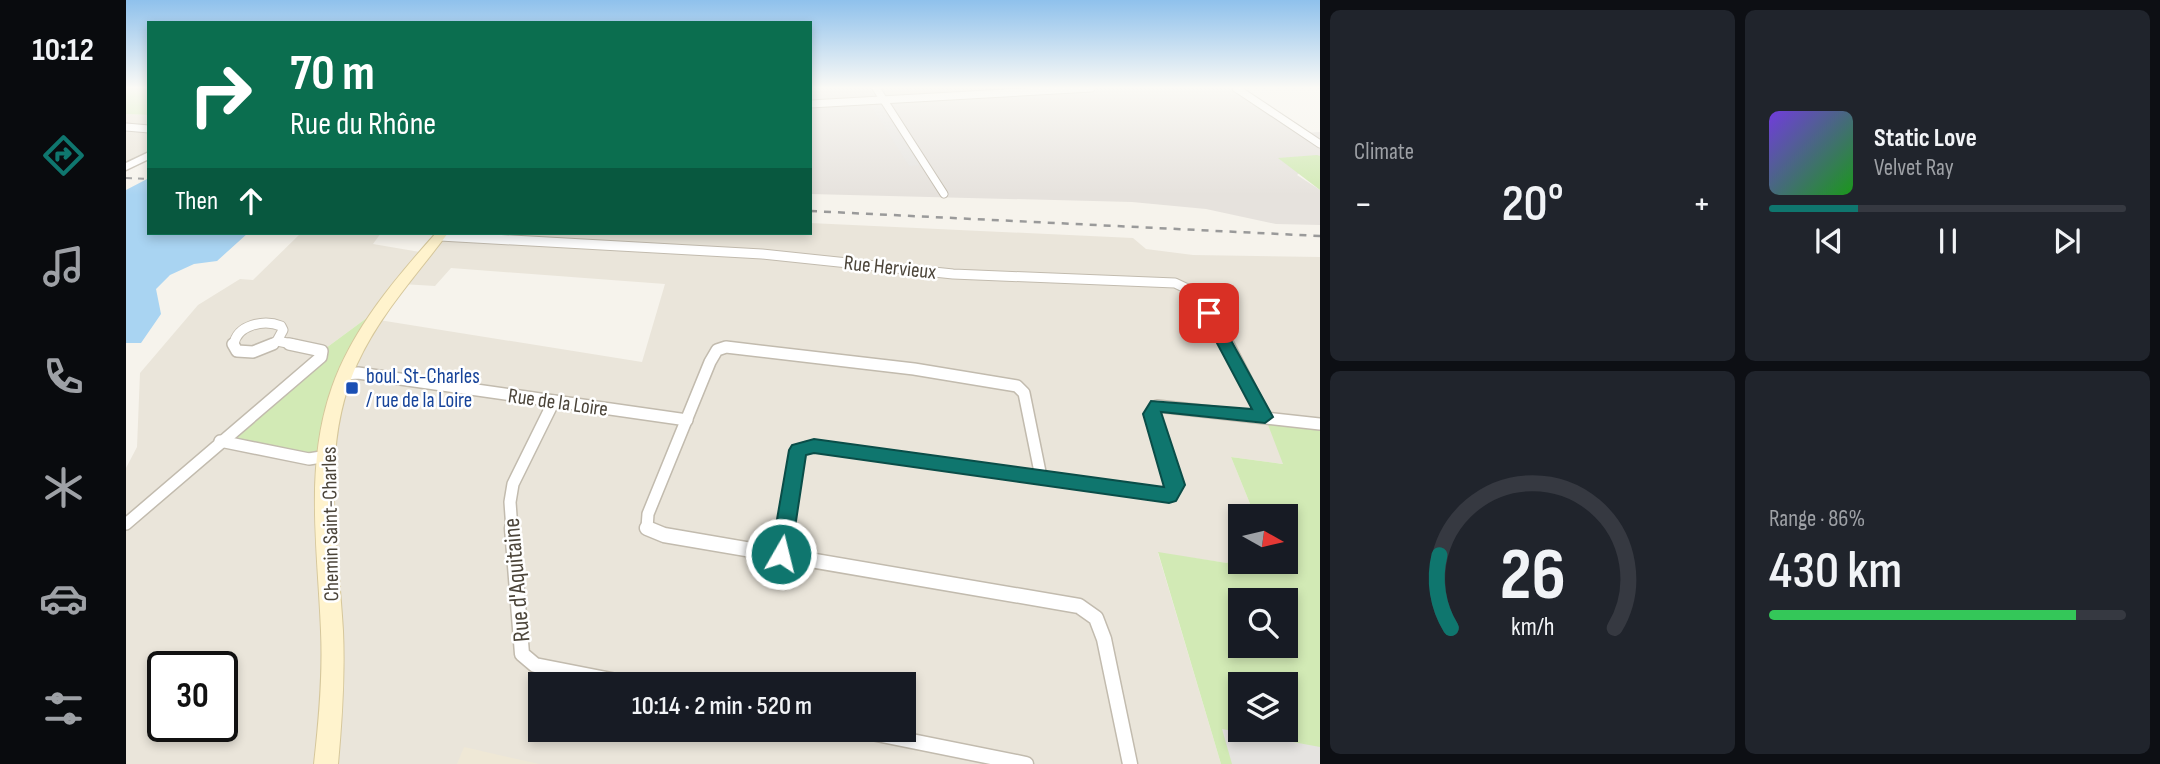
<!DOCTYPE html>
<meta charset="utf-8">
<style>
:root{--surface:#171b24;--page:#20242c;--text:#f1f3f6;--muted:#9ea1a6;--line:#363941;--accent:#0f766e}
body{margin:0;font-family:"Sofia Sans Condensed",sans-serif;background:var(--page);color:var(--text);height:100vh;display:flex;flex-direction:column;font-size:26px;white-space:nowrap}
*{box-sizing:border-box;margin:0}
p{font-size:23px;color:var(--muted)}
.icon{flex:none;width:38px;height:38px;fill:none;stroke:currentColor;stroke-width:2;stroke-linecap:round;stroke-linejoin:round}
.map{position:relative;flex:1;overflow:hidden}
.drawer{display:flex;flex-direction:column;gap:10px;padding:10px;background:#0d0f14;width:840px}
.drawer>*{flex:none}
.banner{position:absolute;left:21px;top:21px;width:665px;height:214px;border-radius:0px;box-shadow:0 4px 10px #0003;background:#0b6e4f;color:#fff;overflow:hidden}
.needle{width:46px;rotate:98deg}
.buttons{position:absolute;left:1102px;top:504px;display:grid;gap:14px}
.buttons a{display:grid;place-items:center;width:70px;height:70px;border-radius:0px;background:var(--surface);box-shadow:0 4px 10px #0003;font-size:35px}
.speed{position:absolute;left:21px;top:651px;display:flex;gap:14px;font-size:35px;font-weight:700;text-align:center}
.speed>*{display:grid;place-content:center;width:91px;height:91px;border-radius:50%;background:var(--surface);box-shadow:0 4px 10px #0003;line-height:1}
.speed .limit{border:4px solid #111;border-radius:10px;background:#fff;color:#111}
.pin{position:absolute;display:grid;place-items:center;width:60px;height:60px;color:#fff;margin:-30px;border-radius:14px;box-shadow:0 4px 10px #0006}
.me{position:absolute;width:77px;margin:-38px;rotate:8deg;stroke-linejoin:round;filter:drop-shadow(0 0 5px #0008)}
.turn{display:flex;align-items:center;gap:24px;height:147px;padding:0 28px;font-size:32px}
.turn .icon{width:91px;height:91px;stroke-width:2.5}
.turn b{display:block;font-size:49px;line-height:60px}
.then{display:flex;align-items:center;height:66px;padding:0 28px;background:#0003;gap:14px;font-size:26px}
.big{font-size:52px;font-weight:600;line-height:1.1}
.drawer .tile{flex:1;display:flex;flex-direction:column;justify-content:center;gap:10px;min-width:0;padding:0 24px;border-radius:10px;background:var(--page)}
.drawer .dial{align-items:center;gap:0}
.dial svg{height:182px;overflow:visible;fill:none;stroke:var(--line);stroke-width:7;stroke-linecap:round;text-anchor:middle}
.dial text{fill:var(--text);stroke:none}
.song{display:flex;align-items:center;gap:21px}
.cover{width:84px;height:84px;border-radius:10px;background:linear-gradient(135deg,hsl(260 70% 55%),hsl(120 70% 35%))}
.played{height:7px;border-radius:4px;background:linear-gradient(90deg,var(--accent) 25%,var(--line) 25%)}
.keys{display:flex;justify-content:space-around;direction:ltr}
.heat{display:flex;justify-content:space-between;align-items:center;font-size:38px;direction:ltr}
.charge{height:10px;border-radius:5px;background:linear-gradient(90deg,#34c759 86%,var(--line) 0)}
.drawer .tiles{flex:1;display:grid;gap:10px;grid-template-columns:repeat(2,1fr)}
.trip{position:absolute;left:402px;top:672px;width:388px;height:70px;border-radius:0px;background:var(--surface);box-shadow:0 4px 10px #0003;font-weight:600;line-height:70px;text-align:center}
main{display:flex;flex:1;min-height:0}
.dock{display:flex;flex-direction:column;width:126px;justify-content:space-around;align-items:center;background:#090b0e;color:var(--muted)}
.dock .icon{width:49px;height:49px}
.dock .on{color:var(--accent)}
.dock b{font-size:32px;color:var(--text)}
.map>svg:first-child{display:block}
</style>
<main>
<nav class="dock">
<b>10:12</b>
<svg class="icon on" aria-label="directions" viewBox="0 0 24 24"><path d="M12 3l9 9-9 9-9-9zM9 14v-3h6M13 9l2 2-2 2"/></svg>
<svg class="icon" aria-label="music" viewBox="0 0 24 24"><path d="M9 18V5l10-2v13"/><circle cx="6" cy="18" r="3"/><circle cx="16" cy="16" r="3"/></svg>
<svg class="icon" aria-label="phone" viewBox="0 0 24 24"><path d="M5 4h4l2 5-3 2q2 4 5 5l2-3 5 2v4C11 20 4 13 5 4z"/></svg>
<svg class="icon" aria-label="climate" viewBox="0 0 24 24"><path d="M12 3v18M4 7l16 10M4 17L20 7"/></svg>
<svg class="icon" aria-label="car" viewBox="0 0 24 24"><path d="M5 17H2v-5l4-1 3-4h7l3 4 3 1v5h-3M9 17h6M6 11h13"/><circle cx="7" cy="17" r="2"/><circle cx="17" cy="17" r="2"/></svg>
<svg class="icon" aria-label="filters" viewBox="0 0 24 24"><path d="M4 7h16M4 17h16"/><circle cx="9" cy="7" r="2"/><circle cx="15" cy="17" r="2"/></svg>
</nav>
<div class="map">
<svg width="1194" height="764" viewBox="0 0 1194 764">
<rect width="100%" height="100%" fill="#f6f3ec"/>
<!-- residential -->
<g fill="#eae5da" fill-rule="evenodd">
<polygon points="750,88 877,88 884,92 757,99"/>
<polygon points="0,114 23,115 23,151 0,164"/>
<path d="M 684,223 L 1007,238 L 1020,249 L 1067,255 L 1194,257 L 1194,424 L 1140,417 L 1158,464 L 1105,457 L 1129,516 L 1115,516 L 1115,549 L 1101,563 L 1032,553 L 1095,764 L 0,764 L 0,468 L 11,447 L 14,373 L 72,305 L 114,279 L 127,280 L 175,233 L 255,233 L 247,244 L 294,252 L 261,293 L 257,306 L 196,351 L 195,357 L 94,440 L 180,456 L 201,456 L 206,455 L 224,370 L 253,320 L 516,362 L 539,284 L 325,268 L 309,286 L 276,284 L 320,233 L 684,233 ZM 37,667 L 96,667 L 96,726 L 37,726 ZM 415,684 L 779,684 L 779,730 L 415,730 Z"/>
</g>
<!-- industrial -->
<polygon fill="#e6e2dd" points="684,88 750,88 757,99 965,88 1111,88 1177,133 1194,132 1194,156 1171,175 1194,190 1194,225 1150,224 1080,209 1006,202 684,194"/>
<!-- education -->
<polygon fill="#efe8d6" points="338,747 413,764 331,764"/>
<!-- green -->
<g fill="#d2eab5" fill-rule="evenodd">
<polygon points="0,88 23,88 23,115 0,114"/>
<polygon points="1194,156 1194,190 1152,158 1191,155"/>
<polygon points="257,306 223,375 206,455 180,456 94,441 196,351"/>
<path d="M 1139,417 L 1194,424 L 1194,764 L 1095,764 L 1032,552 L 1101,563 L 1115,549 L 1115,562 L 1160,562 L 1160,516 L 1129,516 L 1105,457 L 1157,464 ZM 1115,600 L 1160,600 L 1160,646 L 1115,646 ZM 1115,684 L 1160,684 L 1160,730 L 1115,730 Z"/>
</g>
<!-- parking -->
<g fill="#e5e3e0">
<polygon points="757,105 796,165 783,166 745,106"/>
<polygon points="1096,729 1194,747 1194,764 1106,764"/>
</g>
<!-- water -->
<polygon fill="#a9d4f2" points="23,178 23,233 122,233 91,261 68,264 44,275 30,289 35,314 15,343 0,343 0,190"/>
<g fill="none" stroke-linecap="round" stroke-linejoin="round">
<!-- minor-far3 casing -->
<g stroke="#c2bbae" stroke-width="9">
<g id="minor-far3">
<polyline points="750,88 818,194"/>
<polyline points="1110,88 1194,144"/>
<polyline points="684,104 965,88"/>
<polyline points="0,127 23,129"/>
</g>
</g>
<!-- minor-far2 casing -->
<g stroke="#c2bbae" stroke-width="11">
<g id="minor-far2">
<polyline points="314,236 636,254 827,274 1049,283 1068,292 1103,345"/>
<polyline points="151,341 171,345"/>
<path d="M 108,345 C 110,325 138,319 155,326 L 157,330 L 151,341"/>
<polyline points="145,345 151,341"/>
</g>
</g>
<!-- minor-far1 casing -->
<g stroke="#c2bbae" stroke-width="14">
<g id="minor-far1">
<polyline points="107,344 111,351 127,352 147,344"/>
<polyline points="1102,344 1139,417"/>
<polyline points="219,374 232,373 561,420"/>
<polyline points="94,441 183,459 201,456"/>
<polyline points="0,524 195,357 196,351 163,344"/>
<polyline points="386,530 384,502 387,484 428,401"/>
<polyline points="525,530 521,528 522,514 584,362 591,350 600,347 788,369 891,386 898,393 915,477"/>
<polyline points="659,530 672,450 688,446 1043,495 1050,485 1025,414 1031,406 1194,424"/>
</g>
</g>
<!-- minor casing -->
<g stroke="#c2bbae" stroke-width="17">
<g id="minor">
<polyline points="386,528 396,654 409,665 506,684"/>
<polyline points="521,528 538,535 953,606 970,618 978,639 1004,764"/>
<polyline points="655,554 659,528"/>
<polyline points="731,730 900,764"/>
</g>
</g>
<!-- tertiary casing -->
<g stroke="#c2bbae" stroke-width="3">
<polygon id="tertiary" points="23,152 23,159 0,170 0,163"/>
</g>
<!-- secondary casing -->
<g stroke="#d6c79b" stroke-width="2">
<path id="secondary" d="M 310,233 L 322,233 C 290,276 254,314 231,364 C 193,448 212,542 217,631 C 219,676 216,720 212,764 L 188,764 C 193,720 197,675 195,631 C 192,550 178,466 206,387 C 227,328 269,279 310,233 Z"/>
</g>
<!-- minor-far3 -->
<use href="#minor-far3" stroke="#fff" stroke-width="7"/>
<!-- minor-far2 -->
<use href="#minor-far2" stroke="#fff" stroke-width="9"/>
<!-- minor-far1 -->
<use href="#minor-far1" stroke="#fff" stroke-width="11"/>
<!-- minor -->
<use href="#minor" stroke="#fff" stroke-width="14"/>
<!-- tertiary -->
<use href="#tertiary" fill="#fff" fill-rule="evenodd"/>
<!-- secondary -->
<use href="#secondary" fill="#fff3cd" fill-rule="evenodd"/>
<!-- rail-far1 -->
<polyline stroke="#9a9a9a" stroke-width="2" stroke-dasharray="6 6" stroke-linecap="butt" points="0,178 23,179"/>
<!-- rail -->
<polyline stroke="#9a9a9a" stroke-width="2.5" stroke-dasharray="7 7" stroke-linecap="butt" points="684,211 1194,236"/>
</g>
<!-- sky -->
<linearGradient id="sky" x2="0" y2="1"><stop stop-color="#8fc1ec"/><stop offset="0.45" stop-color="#fbfaf6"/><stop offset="1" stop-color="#fbfaf6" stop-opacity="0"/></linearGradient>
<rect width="1194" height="195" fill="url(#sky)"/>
<!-- route -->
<polygon fill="#0f766e" stroke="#0a4d48" stroke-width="2" points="1083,309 1090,313 1147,417 1139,423 1035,412 1059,485 1050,501 1043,503 688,453 680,455 665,554 662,561 655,563 648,561 645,554 663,450 666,445 688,439 1038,487 1017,414 1025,401 1126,409 1075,313"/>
<!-- markers -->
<rect fill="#1a4fb4" stroke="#fff" stroke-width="2.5" x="219" y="381" width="14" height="14" rx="3.5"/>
<g text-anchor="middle" stroke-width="5" stroke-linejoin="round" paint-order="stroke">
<!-- street labels -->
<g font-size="21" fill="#4b4439" stroke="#fff">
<text transform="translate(764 267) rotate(6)" y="7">Rue Hervieux</text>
<text transform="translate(432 402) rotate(8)" y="7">Rue de la Loire</text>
<text transform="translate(204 524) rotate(-91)" y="7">Chemin Saint-Charles</text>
</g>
<!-- transit labels -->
<g font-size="21" fill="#164399" stroke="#fff" text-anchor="start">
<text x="240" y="383">boul. St-Charles<tspan x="240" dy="24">/ rue de la Loire</tspan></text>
</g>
<!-- near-street labels -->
<g font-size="24" fill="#4b4439" stroke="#fff">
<text transform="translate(390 580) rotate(-95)" y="8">Rue d'Aquitaine</text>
</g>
</g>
</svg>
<div class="buttons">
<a><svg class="needle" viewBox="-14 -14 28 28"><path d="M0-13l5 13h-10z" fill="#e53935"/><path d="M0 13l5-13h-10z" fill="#9ea1a6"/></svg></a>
<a><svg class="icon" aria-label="search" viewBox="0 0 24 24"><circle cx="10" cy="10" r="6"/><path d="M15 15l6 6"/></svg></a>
<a><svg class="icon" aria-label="layers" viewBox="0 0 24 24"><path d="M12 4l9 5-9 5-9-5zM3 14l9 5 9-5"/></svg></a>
</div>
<div class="speed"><div class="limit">30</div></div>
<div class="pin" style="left:1083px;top:313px;background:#d93025"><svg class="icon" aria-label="arrive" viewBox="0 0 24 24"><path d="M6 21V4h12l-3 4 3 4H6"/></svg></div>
<svg class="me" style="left:655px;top:554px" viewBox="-20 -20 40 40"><circle r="17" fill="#0f766e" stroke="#fff" stroke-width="3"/><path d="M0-11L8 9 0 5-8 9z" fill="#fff"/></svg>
<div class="trip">10:14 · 2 min · 520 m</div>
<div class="banner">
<div class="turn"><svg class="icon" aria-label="right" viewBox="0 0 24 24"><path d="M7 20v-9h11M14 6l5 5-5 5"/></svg><div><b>70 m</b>Rue du Rhône</div></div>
<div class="then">Then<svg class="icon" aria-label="ahead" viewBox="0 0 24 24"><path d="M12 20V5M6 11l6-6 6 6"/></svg></div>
</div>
</div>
<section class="drawer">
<div class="tiles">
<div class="tile"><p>Climate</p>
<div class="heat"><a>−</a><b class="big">20°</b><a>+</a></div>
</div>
<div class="tile">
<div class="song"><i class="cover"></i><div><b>Static Love</b><p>Velvet Ray</p></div></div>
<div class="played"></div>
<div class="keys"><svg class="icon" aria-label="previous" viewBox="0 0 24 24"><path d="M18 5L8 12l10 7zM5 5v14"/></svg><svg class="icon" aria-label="pause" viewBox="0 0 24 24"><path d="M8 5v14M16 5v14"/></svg><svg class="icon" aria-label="next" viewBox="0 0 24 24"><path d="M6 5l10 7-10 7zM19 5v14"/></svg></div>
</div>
<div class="tile dial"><svg viewBox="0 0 100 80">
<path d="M14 69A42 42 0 1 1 86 69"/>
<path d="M14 69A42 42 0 0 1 9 37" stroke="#0f766e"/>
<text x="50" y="56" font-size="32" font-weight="700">26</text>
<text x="50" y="72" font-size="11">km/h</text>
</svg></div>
<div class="tile"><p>Range · 86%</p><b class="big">430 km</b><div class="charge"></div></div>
</div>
</section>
</main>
